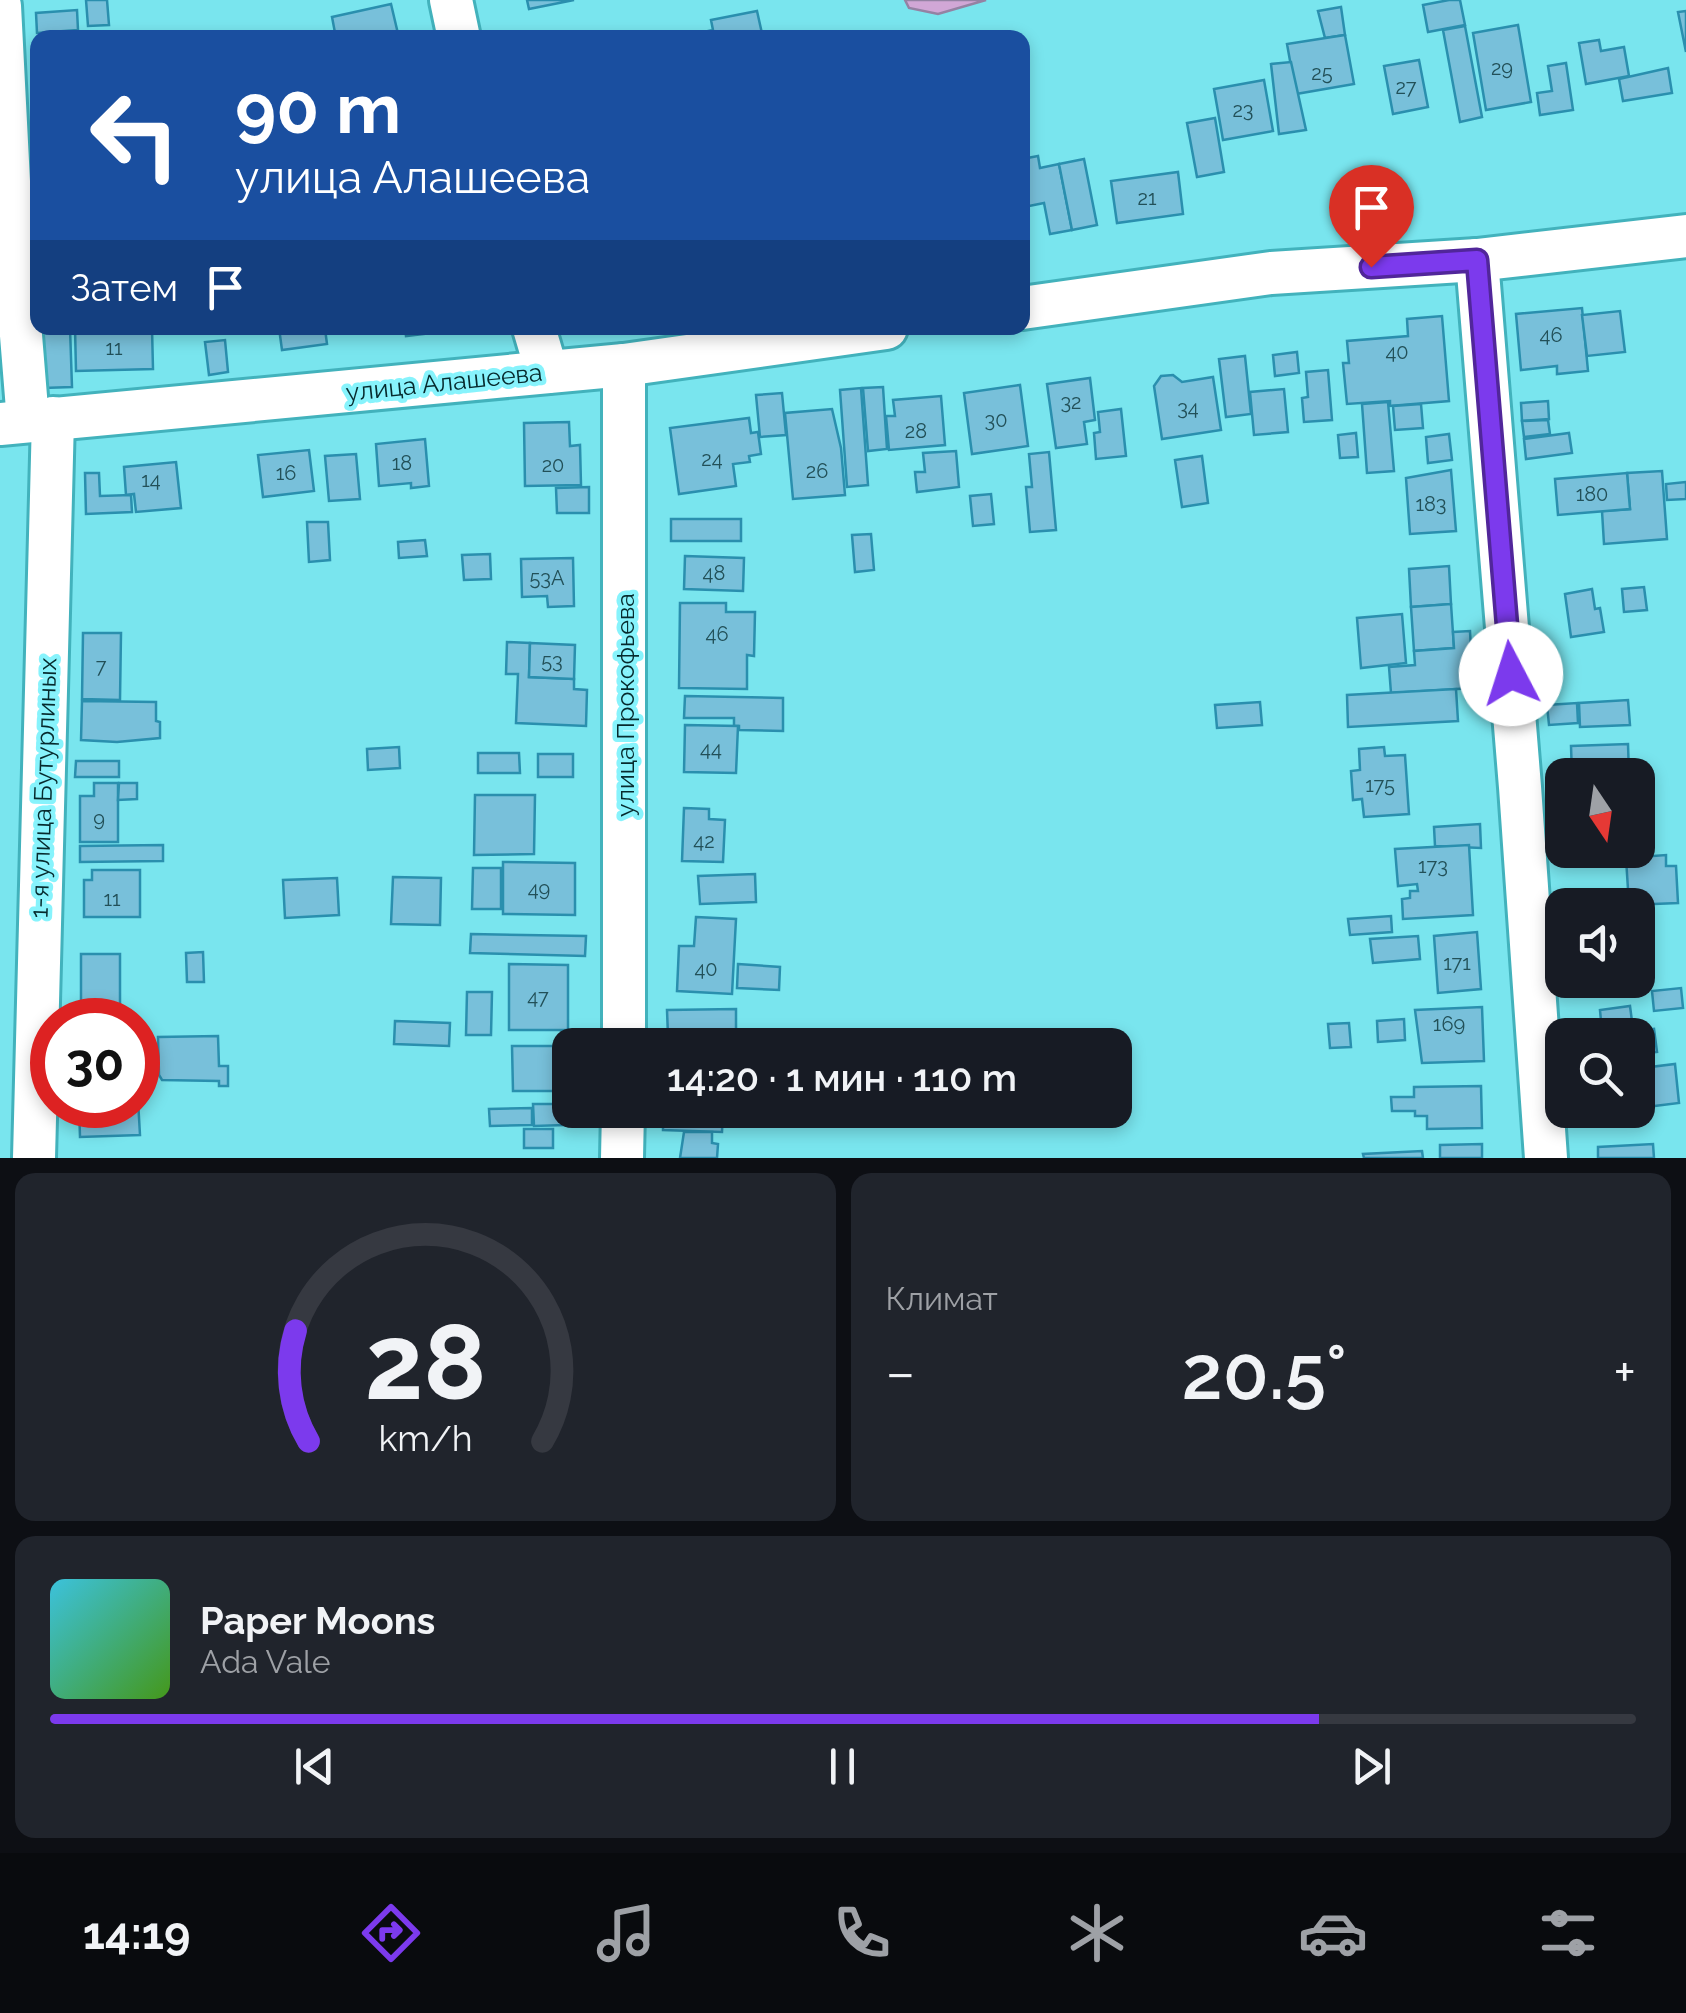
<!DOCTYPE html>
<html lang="ru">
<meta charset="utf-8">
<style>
:root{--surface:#171b24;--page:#20242c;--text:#f1f3f6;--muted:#9ea1a6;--line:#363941;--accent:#7c3aed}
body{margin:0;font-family:Raleway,sans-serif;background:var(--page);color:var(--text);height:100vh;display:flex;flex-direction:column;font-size:38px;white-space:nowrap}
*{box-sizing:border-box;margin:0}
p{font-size:32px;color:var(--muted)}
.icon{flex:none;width:55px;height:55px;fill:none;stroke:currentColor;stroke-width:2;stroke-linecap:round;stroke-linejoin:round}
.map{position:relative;height:1158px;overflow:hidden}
.panel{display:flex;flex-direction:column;gap:15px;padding:15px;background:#0d0f14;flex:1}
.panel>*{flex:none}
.top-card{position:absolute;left:30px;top:30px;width:1000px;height:305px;border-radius:20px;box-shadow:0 5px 15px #0003;background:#1a4fa0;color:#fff;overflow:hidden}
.needle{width:65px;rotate:167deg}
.controls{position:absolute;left:1545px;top:758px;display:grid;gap:20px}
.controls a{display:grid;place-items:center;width:110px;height:110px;border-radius:20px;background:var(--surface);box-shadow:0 5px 15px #0003;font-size:50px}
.speed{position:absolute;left:30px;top:998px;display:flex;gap:20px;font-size:50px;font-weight:700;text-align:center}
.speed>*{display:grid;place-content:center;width:130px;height:130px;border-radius:50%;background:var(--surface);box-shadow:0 5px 15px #0003;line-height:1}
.speed .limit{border:15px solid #d22;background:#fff;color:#111}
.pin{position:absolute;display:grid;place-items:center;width:85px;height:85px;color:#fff;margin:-102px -42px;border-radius:50% 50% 50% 0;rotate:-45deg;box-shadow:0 0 10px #0007}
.pin .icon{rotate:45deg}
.me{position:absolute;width:110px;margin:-55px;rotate:355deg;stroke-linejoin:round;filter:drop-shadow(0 0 8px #0008)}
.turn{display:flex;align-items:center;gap:35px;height:210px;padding:0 40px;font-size:45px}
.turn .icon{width:130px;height:130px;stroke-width:2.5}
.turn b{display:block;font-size:70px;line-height:85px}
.then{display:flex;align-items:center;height:95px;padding:0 40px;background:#0003;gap:20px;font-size:38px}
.big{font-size:75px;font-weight:600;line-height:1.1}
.panel .widget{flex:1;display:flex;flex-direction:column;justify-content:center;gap:15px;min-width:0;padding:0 35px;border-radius:20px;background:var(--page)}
.panel .dial{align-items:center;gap:0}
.dial svg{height:260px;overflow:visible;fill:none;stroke:var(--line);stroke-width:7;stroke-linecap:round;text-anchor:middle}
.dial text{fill:var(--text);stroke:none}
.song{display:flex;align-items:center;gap:30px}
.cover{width:120px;height:120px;border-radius:15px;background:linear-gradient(135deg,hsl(190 70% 55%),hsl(100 70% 35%))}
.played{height:10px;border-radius:5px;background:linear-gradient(90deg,var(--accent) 80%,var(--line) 80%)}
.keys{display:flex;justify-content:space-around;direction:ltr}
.heat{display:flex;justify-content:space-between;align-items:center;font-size:55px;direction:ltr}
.panel .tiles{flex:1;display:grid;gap:15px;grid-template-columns:1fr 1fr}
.widget:last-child{grid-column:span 2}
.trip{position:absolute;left:552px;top:1028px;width:580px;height:100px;border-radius:20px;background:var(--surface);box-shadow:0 5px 15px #0003;font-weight:600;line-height:100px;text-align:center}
.menu{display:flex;height:160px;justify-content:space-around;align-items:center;background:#090b0e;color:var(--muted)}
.menu .icon{width:70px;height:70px}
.menu .active{color:var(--accent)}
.menu b{font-size:45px;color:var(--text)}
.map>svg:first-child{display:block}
</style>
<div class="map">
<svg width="1686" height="1158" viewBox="0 0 1686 1158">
<rect width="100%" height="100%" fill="#79e5ee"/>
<!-- water -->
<polygon fill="#d1a7d6" stroke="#9482a3" stroke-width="2.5" points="905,0 986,0 938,14 909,8"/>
<!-- building -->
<g fill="#78c0da" stroke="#2a8fae" stroke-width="2.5">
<polygon points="86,0 107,0 109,25 88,26"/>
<polygon points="527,0 574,0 529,9"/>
<polygon points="1449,0 1460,0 1465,25 1428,32 1423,5"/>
<polygon points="391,4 399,38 336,38 332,17"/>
<polygon points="1341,7 1345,35 1325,38 1318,11"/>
<polygon points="77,10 78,30 37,33 36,13"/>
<polygon points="757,11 763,38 691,38 690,35 713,30 711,20"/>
<polygon points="1686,11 1686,52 1678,12"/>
<polygon points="1518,25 1531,102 1486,110 1473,33"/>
<polygon points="1465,26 1482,117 1460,122 1443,30"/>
<polygon points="1345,35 1354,84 1296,94 1287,44"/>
<polygon points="1599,40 1601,51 1624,47 1629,76 1586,84 1579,43"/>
<polygon points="1419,60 1428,107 1393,114 1384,66"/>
<polygon points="1291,62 1306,130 1279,134 1271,64"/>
<polygon points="1566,63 1573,110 1540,115 1537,93 1552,91 1548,66"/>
<polygon points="1668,68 1672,93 1623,101 1619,79"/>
<polygon points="1264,80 1273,131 1223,140 1214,89"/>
<polygon points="1215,118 1224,172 1197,177 1187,123"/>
<polygon points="1038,156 1040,168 1059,164 1072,230 1050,234 1044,203 1029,206 1022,159"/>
<polygon points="1084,159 1097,225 1072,230 1059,164"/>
<polygon points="1178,172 1183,214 1117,223 1111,181"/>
<polygon points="1582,308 1588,371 1557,374 1557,366 1521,370 1516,314"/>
<polygon points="1620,311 1625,352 1587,356 1582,315"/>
<polygon points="1442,316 1449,401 1390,406 1390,401 1347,404 1343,363 1349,363 1347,341 1408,336 1407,319"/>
<polygon points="38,328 70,328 72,387 43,388"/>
<polygon points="75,328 152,328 153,369 76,371"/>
<polygon points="279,328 340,328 325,329 327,344 282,350"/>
<polygon points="405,328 466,328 466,329 406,336"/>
<polygon points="225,340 228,372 209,375 205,342"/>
<polygon points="1297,352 1299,373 1275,376 1273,355"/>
<polygon points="1245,356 1251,414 1226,417 1219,359"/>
<polygon points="1328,370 1332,420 1304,422 1302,398 1308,397 1306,372"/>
<polygon points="1173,375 1182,382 1213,377 1221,430 1162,439 1154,386 1161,376"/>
<polygon points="1090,378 1095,420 1084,422 1087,444 1056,448 1047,384"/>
<polygon points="1020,385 1028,446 972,454 964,393"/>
<polygon points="883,387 887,449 868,451 863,388"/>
<polygon points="861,388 868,485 847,487 840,390"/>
<polygon points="1284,389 1288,432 1254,435 1250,392"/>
<polygon points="782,393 786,435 760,437 756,395"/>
<polygon points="941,396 945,445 889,450 886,416 895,416 893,400"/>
<polygon points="1548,401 1549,419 1522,421 1521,403"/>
<polygon points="1388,402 1394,471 1367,473 1362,404"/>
<polygon points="1421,404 1423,428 1395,430 1393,406"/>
<polygon points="832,409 841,448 845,495 793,499 785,413"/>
<polygon points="1121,409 1126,456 1096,459 1094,433 1100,432 1098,412"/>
<polygon points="749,418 751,433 758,432 761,454 749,456 750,462 733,464 736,486 679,494 670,428"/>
<polygon points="1548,420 1550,434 1524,437 1522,421"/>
<polygon points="569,422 570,446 580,445 581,485 525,486 524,423"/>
<polygon points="1356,433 1358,457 1340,458 1338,435"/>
<polygon points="1569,433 1572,453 1526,459 1524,439"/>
<polygon points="1449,434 1452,460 1428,463 1426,437"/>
<polygon points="425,439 429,486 411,488 411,483 379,486 376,444"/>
<polygon points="309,450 314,491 263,497 258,455"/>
<polygon points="956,451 959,487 917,492 915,472 925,472 923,453"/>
<polygon points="1049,452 1056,530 1030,532 1026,487 1032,487 1029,454"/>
<polygon points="356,454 360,499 329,501 325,456"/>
<polygon points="1202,456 1208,503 1182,507 1175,460"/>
<polygon points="176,462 181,508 136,512 134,494 126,495 124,467"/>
<polygon points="1451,470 1456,531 1410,534 1406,478"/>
<polygon points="1662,471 1667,539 1604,544 1602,511 1630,509 1627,473"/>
<polygon points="85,473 99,473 100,496 131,495 132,512 86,514"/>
<polygon points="1627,473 1630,509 1558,515 1555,479"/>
<polygon points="1686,482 1686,499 1667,500 1666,484"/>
<polygon points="589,487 589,513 557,513 556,488"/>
<polygon points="991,494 994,524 973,526 970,496"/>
<rect x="671" y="519" width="70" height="22"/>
<polygon points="307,522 328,522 330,560 309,562"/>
<polygon points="871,534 874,570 855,572 852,535"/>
<polygon points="425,540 427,556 399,558 398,542"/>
<polygon points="490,554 491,579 464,580 462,555"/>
<polygon points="685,556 744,558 743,591 684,589"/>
<polygon points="573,558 574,606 548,607 547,596 522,597 521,559"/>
<polygon points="1449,566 1451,604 1411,607 1409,569"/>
<polygon points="1644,587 1647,610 1624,612 1622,589"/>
<polygon points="1592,589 1595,609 1600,608 1604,632 1571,637 1565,594"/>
<polygon points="680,603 726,603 726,612 755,612 754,656 747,655 747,689 679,688"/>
<polygon points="1451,604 1454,648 1414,651 1411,607"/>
<polygon points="1402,614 1406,663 1361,668 1357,618"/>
<polygon points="1470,631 1473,688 1391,693 1389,667 1415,665 1414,651 1454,648 1453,632"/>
<polygon points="83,633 121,633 120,700 82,699"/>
<polygon points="507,642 530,643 529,677 574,679 574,689 587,690 586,726 516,723 518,674 506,674"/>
<polygon points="530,643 575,645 574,679 529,677"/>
<polygon points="1456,689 1458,721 1348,727 1347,695"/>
<polygon points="685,696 783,698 783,731 739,730 739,726 734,726 734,718 684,718"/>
<polygon points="1628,700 1630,725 1580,727 1579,703"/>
<polygon points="82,701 156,702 156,721 160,722 160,738 117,742 81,740"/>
<polygon points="1260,702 1262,725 1217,728 1215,705"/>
<polygon points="1577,703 1578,723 1549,725 1547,705"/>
<polygon points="685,725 738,726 736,773 684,772"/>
<polygon points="1628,744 1629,775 1572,775 1571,746"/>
<polygon points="399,747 400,768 368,770 367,749"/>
<polygon points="1384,747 1385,756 1405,755 1409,814 1364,817 1362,799 1353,800 1351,771 1360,770 1359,749"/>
<polygon points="478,753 519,753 520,773 478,773"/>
<rect x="538" y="754" width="35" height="23"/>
<polygon points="76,761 119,761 119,777 75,777"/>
<polygon points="94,783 118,783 118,842 80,842 80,796 94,796"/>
<polygon points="119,783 137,783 137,799 118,800"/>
<polygon points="475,795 535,795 534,854 474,855"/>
<polygon points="684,808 709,809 709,819 725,820 723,862 682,861"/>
<polygon points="1480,824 1481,848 1435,846 1434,827"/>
<polygon points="163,845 163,861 80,862 80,846"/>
<polygon points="1469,845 1473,915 1403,919 1402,899 1410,898 1410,891 1418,891 1417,884 1398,886 1395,849"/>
<polygon points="1666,855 1666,866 1676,866 1678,903 1629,905 1626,858"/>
<polygon points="503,862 575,863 575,915 503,914"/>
<polygon points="473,868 501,868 501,909 472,909"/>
<polygon points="92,870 140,870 140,917 84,917 84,880 92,880"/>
<polygon points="755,874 756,902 700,904 698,876"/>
<polygon points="393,877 441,878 440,925 391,924"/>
<polygon points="337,878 339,915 285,918 283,880"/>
<polygon points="1391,916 1392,932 1350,935 1348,919"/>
<polygon points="696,917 736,919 732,994 677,991 679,946 694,946"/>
<polygon points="1477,932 1481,989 1438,993 1434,936"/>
<polygon points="471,934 586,936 585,956 470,953"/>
<polygon points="1418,936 1420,959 1373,963 1370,939"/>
<polygon points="203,952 204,982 187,982 186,953"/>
<rect x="81" y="954" width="39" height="63"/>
<polygon points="509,964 568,965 568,1030 509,1030"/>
<polygon points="738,964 780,967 779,990 737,988"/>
<polygon points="1643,977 1644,987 1588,992 1587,982"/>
<polygon points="1681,988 1683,1008 1654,1011 1652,991"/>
<polygon points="467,992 492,992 491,1035 466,1035"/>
<polygon points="1630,1006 1633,1029 1602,1032 1600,1010"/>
<polygon points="1482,1007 1484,1061 1422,1063 1415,1010"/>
<polygon points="736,1009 736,1034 668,1036 667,1010"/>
<polygon points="1404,1019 1405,1040 1378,1042 1377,1021"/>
<polygon points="395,1021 450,1023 449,1046 394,1044"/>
<polygon points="1349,1023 1351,1047 1330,1048 1328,1024"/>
<polygon points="1654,1029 1657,1052 1638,1054 1638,1035 1599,1035"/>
<polygon points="218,1036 219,1066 228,1066 228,1086 219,1086 219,1081 162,1080 159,1075 158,1037"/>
<polygon points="512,1046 565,1046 565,1091 513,1091"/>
<polygon points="1649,1055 1650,1067 1675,1064 1679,1103 1638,1108 1638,1056"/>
<polygon points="1481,1086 1482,1128 1427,1129 1427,1116 1415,1116 1415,1111 1392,1111 1391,1097 1414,1097 1414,1087"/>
<polygon points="138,1100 140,1135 80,1137 79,1105 138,1105"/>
<polygon points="533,1104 564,1104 565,1125 534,1126"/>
<polygon points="532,1108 532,1125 490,1126 489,1109"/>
<polygon points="663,1110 723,1110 722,1132 663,1130"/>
<rect x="524" y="1129" width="29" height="19"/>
<polygon points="684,1132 712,1132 712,1143 718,1144 717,1158 680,1158"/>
<polygon points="1482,1144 1482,1158 1440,1158 1440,1145"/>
<polygon points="1653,1144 1654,1158 1598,1158 1598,1147"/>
<polygon points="1422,1151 1423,1158 1364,1158 1363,1154"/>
</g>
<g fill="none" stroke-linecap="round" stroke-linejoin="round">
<!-- minor casing -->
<g stroke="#42b2bc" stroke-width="48">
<g id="minor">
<polyline points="451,0 459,38"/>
<polyline points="0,6 10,201 28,421"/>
<polyline points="1477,260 1520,787 1546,1158"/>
<polyline points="1022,308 1271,273 1477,260 1686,236"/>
<polyline points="534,328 547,372"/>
<polyline points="0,424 624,365 886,328"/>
<polyline points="624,1045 624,365"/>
<polyline points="34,1158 53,418"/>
<polyline points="622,1158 623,1110"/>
</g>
</g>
<!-- minor -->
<use href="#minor" stroke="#fff" stroke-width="42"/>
</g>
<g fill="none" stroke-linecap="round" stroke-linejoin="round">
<!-- route casing -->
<g stroke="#51269a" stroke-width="25">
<polyline id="route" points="1371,267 1477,260 1511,674"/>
</g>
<!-- route -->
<use href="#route" stroke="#7c3aed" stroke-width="18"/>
</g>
<g text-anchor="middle" stroke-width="9" stroke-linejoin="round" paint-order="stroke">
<!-- number labels -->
<g font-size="20" fill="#225058">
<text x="1502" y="75">29</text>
<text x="1322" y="80">25</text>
<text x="1406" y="94">27</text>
<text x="1243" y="117">23</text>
<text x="1147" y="205">21</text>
<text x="1551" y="342">46</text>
<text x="114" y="355">11</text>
<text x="1397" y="359">40</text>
<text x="1071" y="409">32</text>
<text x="1188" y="415">34</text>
<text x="996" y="427">30</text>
<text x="916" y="438">28</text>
<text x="712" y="466">24</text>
<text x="402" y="470">18</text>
<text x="553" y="472">20</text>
<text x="817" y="478">26</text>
<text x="286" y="480">16</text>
<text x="151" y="487">14</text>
<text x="1592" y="501">180</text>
<text x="1431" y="511">183</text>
<text x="714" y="580">48</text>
<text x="547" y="585">53А</text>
<text x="717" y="641">46</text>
<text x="552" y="668">53</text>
<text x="101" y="673">7</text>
<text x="711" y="756">44</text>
<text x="1380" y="792">175</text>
<text x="99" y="826">9</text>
<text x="704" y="848">42</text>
<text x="1433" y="873">173</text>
<text x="539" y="896">49</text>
<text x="112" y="906">11</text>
<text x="1457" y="970">171</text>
<text x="706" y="976">40</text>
<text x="538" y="1004">47</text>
<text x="1449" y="1031">169</text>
</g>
<!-- street labels -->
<g font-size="25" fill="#062a2d" stroke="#87f3fc">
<text transform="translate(444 382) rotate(-6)" y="9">улица Алашеева</text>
<text transform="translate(625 705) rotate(-90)" y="9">улица Прокофьева</text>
<text transform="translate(43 788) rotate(-88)" y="9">1-я улица Бутурлиных</text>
</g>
</g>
</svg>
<div class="controls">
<a><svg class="needle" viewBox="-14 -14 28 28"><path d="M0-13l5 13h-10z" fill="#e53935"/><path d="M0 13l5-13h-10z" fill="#9ea1a6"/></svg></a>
<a><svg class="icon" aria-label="sound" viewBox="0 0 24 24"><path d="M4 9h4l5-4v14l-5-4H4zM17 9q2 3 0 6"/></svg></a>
<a><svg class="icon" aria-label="search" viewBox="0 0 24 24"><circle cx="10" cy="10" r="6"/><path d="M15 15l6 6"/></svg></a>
</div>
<div class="speed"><div class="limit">30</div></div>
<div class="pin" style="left:1371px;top:267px;background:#d93025"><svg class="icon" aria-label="arrive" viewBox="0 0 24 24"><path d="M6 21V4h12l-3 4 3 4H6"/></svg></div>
<svg class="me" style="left:1511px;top:674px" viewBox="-20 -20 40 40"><circle r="19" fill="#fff"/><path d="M0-13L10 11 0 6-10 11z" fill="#7c3aed"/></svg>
<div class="trip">14:20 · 1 мин · 110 m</div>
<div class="top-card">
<div class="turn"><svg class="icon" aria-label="left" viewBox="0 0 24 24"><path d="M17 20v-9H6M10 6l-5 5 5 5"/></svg><div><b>90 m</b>улица Алашеева</div></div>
<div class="then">Затем<svg class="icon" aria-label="arrive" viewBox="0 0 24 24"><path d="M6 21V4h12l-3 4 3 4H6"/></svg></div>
</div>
</div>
<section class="panel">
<div class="tiles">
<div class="widget dial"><svg viewBox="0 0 100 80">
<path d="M14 69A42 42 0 1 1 86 69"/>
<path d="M14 69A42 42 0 0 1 10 35" stroke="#7c3aed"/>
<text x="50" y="56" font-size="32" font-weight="700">28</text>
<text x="50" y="72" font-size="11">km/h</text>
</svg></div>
<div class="widget"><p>Климат</p>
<div class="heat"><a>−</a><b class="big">20.5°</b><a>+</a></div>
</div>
<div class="widget">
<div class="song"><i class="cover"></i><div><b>Paper Moons</b><p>Ada Vale</p></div></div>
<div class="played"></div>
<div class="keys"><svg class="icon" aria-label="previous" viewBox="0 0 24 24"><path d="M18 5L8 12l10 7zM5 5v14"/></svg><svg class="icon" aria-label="pause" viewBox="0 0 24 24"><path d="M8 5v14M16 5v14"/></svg><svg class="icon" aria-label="next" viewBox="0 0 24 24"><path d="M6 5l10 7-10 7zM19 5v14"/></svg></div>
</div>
</div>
</section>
<nav class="menu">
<b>14:19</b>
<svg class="icon active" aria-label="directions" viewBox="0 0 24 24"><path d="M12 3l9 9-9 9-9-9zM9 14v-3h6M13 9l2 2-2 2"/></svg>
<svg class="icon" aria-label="music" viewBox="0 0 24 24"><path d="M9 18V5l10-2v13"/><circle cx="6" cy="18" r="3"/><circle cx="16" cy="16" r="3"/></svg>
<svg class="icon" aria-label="phone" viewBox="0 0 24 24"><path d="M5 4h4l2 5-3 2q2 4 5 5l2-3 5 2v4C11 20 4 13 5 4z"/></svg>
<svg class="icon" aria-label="climate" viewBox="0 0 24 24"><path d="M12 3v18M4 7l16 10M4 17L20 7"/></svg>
<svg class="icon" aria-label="car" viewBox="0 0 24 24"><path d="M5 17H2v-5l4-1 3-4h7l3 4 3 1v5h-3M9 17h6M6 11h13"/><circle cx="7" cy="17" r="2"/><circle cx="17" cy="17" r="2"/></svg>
<svg class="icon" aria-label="filters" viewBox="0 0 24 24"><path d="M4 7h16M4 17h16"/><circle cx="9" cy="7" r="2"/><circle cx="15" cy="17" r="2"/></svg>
</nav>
